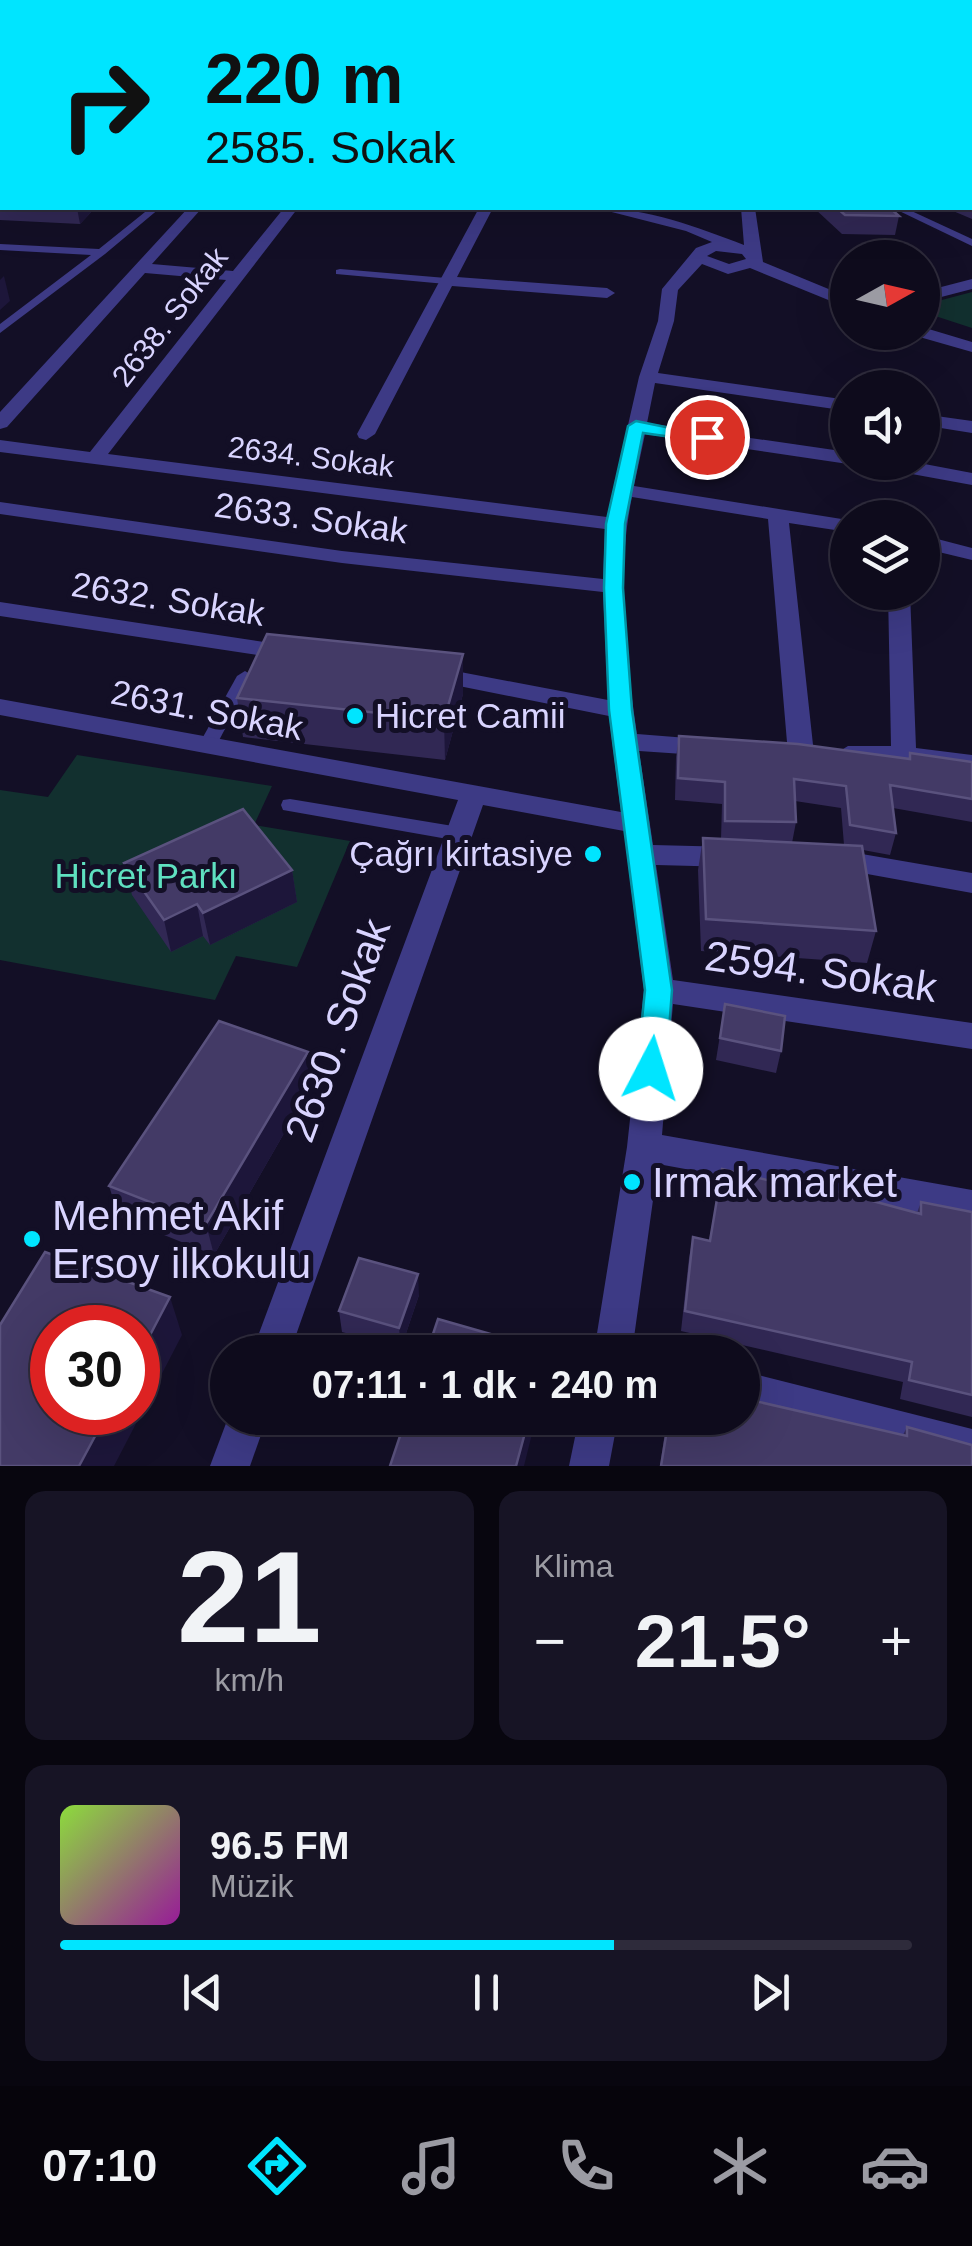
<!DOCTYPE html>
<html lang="tr">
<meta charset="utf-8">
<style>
:root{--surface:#0e0b1c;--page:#171425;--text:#f1f3f6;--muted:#9b9ba3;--line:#2e2b3b;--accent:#00e5ff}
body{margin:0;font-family:Arial,sans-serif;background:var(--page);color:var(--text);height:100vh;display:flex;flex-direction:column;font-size:38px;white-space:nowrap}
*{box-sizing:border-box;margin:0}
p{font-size:32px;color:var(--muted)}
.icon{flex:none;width:55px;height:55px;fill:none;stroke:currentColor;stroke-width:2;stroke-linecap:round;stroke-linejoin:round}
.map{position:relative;height:1466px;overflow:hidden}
.drawer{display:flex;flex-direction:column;gap:25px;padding:25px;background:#08060f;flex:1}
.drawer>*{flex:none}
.guide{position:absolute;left:0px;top:0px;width:972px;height:210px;box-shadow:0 10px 40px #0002,0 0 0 2px var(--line);background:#00e5ff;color:#111;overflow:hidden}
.needle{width:65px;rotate:82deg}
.controls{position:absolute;left:830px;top:240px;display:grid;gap:20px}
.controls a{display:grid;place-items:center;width:110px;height:110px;border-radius:50%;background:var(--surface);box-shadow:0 10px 40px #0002,0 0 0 2px var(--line);font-size:50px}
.speed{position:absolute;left:30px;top:1305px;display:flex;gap:20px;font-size:50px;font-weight:700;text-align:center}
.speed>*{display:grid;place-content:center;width:130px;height:130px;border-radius:50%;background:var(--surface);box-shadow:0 10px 40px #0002,0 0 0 2px var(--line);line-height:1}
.speed .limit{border:15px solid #d22;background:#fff;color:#111}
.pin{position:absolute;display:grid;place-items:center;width:85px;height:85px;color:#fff;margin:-42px;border:5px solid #fff;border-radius:50%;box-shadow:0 2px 10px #0007}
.me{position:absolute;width:110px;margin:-55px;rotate:5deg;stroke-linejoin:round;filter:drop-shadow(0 0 8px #0008)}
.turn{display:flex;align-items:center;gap:35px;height:210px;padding:0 40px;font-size:45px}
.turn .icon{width:130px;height:130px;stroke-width:2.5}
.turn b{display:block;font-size:70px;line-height:85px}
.big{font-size:75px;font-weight:600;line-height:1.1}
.drawer .tile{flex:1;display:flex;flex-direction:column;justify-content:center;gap:15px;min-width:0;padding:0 35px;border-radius:20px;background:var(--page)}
.drawer .dial{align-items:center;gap:0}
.dial b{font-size:130px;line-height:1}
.song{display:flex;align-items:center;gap:30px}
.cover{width:120px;height:120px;border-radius:15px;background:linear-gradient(135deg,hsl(90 70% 55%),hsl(300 70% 35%))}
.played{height:10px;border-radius:5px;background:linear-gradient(90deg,var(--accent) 65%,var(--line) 65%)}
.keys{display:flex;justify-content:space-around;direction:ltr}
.heat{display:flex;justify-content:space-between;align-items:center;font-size:55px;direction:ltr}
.drawer .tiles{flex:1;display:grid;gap:25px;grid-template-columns:1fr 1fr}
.tile:last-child{grid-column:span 2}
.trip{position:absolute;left:210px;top:1335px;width:550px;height:100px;border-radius:50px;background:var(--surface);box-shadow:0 10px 40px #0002,0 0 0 2px var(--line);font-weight:600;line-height:100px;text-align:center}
.menu{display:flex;height:160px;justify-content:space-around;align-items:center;background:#06040b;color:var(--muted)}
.menu .icon{width:70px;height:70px}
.menu .on{color:var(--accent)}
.menu b{font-size:45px;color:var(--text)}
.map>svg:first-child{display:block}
</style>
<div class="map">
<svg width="972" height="1466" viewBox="0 0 972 1466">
<rect width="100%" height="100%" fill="#130f26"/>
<!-- green -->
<g fill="#12302f">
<polygon points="972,292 972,328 923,312 923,305"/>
<polygon points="77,755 272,786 254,825 350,841 297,967 236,956 215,1000 0,960 0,790 48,797"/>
</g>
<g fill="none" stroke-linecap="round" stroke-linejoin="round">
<!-- lane -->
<g fill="#3d3a85" fill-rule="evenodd">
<rect x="315" y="0" width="6" height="2"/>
<polygon points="826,0 861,0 861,1 823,2"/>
<polygon points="893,0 901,0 902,2 895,2"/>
<polygon points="950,0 972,0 972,4 947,2"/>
<rect x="970" y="46" width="2" height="5"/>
<rect x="970" y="81" width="2" height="5"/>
<polygon points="150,208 160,208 105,254 0,333 0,324 91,255 0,250 0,244 99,249"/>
<polygon points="893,208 905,208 972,239 972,246"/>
<polygon points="340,269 446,278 451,281 446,284 336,274 336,270"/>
<polygon points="245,671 253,676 216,746 213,750 201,750 198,746 237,676"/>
<polygon points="290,799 459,827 466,829 468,834 466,839 459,841 283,810 281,805 283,800"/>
</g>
<!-- street -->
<g fill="#3d3a85" fill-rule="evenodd">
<polygon points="970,19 972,19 970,26"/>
<rect x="0" y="67" width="2" height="6"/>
<path d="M 188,208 L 202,208 L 152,264 L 233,271 L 284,208 L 298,208 L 108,454 L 607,517 L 639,377 L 658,321 L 662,289 L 696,248 L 712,242 L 686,231 L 596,208 C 648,208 697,227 744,245 L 741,208 L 755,208 L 763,262 L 848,297 L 848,308 L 750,268 L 728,274 L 702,264 L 678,290 L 674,321 L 658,373 L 848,400 L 848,411 L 655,383 L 647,423 L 848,452 L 848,462 L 853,462 L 848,464 L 645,434 L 634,486 L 848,520 L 848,532 L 789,523 L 814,754 L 801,762 L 788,754 L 768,519 L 632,497 C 616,572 626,659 637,734 L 713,740 L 726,748 L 713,756 L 639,751 L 653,845 L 733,847 L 743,850 L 747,857 L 743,864 L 733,867 L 656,865 L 673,980 L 972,1023 L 972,1049 L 673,1004 L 662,1135 L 972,1190 L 972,1222 L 658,1164 L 632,1352 L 594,1352 L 627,1147 L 644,990 L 624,831 L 483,805 L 290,1352 L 252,1352 L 458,800 L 0,715 L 0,699 L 621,812 L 609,716 L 429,680 L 417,673 L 429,666 L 608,700 L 603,592 L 342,563 L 0,514 L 0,502 L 342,551 L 603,579 L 605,529 L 0,452 L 0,440 L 90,452 L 226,280 L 145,273 L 7,427 L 0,429 L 0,412 ZM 716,251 L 742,254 L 746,259 L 729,264 L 707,256 Z"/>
<polygon points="479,208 493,208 457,277 607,288 615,293 607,298 452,286 375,434 366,440 359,438 357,434"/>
<polygon points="972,279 972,289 922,302 922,292"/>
<polygon points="922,327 972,342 972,352 916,336 914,332 922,332"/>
<polygon points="922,414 972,421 972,433 922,425"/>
<polygon points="870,462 914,462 972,473 972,485 879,468"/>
<polygon points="922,535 972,548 972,560 922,548"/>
<polygon points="888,592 910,592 916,748 972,755 972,773 904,764 848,762 835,754 848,746 891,746"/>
<polygon points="0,602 291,646 303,653 291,660 0,616"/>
<polygon points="833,849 972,873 972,893 823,866 819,859 823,852"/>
<polygon points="742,1371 972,1429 972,1466 742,1409"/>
<polygon points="228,1418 267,1418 250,1466 210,1466"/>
<polygon points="579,1418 618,1418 609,1466 569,1466"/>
</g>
<!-- secondary -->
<g fill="#6f6bff" fill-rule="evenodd">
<polygon points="713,0 724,0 725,2 715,2"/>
<polygon points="735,0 746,0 747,2 737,2"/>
<polygon points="970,114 972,115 972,123 970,122"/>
</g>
</g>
<!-- wall -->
<g fill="#312854" fill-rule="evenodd">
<rect x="0" y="77" width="2" height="59"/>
<polygon points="970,160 972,161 972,219 946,208 970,208"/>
<polygon points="2,167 2,208 95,208 80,224 0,220 0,169"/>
<polygon points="814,208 890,208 899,216 895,235 842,234"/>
<polygon points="463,694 445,760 243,737 237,698"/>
<path d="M 679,736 L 909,759 L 910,753 L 972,762 L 972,822 L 893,808 L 896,833 L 890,855 L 863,850 L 876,931 L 867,963 L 701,951 L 698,870 L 703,838 L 721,839 L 722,804 L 675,800 L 676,757 ZM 795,801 L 841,808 L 844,845 L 792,843 L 796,822 Z"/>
<polygon points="124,863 292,870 297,902 210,945 203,936 171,952 132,895"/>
<polygon points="725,1004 781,1051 776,1073 716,1060"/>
<polygon points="313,1083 214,1255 119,1217 109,1186"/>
<polygon points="722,1169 782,1184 784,1177 917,1213 921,1202 972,1212 972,1417 900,1399 903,1382 681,1331 689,1258 693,1237 709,1241"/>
<polygon points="419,1295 401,1348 342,1332 339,1311"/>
<polygon points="667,1418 742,1418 903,1435 907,1427 972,1466 660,1466"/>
</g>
<!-- shaded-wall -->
<g fill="#1d163a">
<polygon points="77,208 95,208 80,224"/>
<polygon points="4,276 10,301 0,310 0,280"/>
<polygon points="463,654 463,694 445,760 444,720"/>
<polygon points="292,870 297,902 210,945 203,913"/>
<polygon points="197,904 203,936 171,952 164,920"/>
<polygon points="308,1052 313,1083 214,1255 206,1224"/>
<polygon points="418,1274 419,1295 401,1348 399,1328"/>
<polygon points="170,1297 182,1335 114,1466 79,1466 108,1412 138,1412 138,1358"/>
<polygon points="529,1418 536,1418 524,1466 516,1466"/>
</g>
<!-- building -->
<g fill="#433a66" stroke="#5a527e" stroke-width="2.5">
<polygon points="573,0 693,0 694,2 574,2"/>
<polygon points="0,77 2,77 2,110 0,109"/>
<polygon points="970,160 972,161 972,193 970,192"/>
<polygon points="2,167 2,190 0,190 0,169"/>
<polygon points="837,208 890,208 899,216 845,215"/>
<polygon points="267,634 463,654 444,720 237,698"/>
<polygon points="679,736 798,744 910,759 910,753 972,762 972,799 890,785 896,833 850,825 846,786 794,779 796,822 725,821 725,782 678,778"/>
<polygon points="243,809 292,870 203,913 197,904 164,920 124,863"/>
<polygon points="703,838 862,846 876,931 706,919"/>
<polygon points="725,1004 785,1016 781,1051 720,1038"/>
<polygon points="219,1021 308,1052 206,1224 109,1186"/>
<polygon points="722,1169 783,1184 784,1177 921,1214 921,1202 972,1212 972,1395 909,1380 912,1362 685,1311 693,1237 710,1241"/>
<polygon points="45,1252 170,1297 138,1358 138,1328 52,1328 52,1412 108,1412 79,1466 0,1466 0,1325"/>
<polygon points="359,1258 418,1274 399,1328 339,1311"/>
<polygon points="438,1319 546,1350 546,1352 427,1352"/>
<polygon points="742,1398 907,1436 907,1427 972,1445 972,1466 661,1466 669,1418 742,1418"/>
<polygon points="406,1418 529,1418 516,1466 390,1466"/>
</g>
<!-- route -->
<polygon fill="#00e5ff" stroke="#0095a6" stroke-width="2.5" points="636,421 715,437 707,442 643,433 625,524 623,588 632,710 672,990 666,1069 662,1077 651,1081 641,1077 637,1069 645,990 609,710 604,588 606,524 628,426"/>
<!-- markers -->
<g fill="#00e5ff" stroke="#130f26" stroke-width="4">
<circle cx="355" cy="716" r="10"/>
<circle cx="593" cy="854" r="10"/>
<circle cx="632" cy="1182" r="10"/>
<circle cx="32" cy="1239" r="10"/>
</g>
<g text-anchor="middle" stroke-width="10" stroke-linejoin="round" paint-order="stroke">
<!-- far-street labels -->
<g font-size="30" fill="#d9d4ff" stroke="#130f26">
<text transform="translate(170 317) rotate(-52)" y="10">2638. Sokak</text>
<text transform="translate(311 457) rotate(7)" y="10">2634. Sokak</text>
</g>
<!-- street labels -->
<g font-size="35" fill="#d9d4ff" stroke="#130f26">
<text transform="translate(311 518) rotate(8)" y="12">2633. Sokak</text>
<text transform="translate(168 599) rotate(9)" y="12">2632. Sokak</text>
<text transform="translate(207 710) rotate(11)" y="12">2631. Sokak</text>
</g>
<!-- poi labels -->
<g font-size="35" fill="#d9d4ff" stroke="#130f26" text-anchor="start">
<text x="375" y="728">Hicret Camii</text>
<text x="573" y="866" text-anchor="end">Çağrı kirtasiye</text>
</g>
<!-- park labels -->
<g font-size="35" fill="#5fe0c0" stroke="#130f26">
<text x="146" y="888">Hicret Parkı</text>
</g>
<!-- near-street labels -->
<g font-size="42" fill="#d9d4ff" stroke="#130f26">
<text transform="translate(821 971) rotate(8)" y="15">2594. Sokak</text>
<text transform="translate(337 1030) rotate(-70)" y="15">2630. Sokak</text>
</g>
<!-- near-poi labels -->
<g font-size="42" fill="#d9d4ff" stroke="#130f26" text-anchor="start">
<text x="652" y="1197">Irmak market</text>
<text x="52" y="1230">Mehmet Akif<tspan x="52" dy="48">Ersoy ilkokulu</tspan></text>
</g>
</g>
</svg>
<div class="controls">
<a><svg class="needle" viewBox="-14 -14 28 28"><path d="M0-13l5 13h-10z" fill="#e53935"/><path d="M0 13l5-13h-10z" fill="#9b9ba3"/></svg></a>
<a><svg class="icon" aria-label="sound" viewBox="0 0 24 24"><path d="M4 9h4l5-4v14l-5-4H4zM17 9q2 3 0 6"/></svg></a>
<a><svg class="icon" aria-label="layers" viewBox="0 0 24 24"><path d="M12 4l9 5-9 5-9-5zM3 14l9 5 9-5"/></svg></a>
</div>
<div class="speed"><div class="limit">30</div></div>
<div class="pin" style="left:707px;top:437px;background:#d93025"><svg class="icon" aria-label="arrive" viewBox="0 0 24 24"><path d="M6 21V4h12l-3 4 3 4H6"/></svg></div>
<svg class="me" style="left:651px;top:1069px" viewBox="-20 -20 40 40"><circle r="19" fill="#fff"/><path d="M0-13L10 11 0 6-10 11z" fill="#00e5ff"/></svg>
<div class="trip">07:11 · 1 dk · 240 m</div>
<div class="guide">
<div class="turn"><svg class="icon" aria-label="right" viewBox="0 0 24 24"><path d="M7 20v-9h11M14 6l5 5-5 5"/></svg><div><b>220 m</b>2585. Sokak</div></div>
</div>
</div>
<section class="drawer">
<div class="tiles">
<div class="tile dial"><b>21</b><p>km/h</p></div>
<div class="tile"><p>Klima</p>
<div class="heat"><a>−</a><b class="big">21.5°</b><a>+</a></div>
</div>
<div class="tile">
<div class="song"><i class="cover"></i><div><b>96.5 FM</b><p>Müzik</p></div></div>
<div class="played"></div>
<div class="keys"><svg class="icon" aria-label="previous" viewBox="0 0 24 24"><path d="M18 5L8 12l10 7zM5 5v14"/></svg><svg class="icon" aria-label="pause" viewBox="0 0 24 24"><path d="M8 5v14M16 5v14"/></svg><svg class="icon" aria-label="next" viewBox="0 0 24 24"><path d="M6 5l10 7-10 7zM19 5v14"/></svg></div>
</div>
</div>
</section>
<nav class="menu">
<b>07:10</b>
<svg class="icon on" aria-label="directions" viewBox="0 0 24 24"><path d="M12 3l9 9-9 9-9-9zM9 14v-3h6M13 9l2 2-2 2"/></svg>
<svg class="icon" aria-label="music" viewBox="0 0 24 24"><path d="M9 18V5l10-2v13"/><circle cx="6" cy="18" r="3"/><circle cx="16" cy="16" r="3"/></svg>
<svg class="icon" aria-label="phone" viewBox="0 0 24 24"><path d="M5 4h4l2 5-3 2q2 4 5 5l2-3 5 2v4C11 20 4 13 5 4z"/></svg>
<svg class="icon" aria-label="climate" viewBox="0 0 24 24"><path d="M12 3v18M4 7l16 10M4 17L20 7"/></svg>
<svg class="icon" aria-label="car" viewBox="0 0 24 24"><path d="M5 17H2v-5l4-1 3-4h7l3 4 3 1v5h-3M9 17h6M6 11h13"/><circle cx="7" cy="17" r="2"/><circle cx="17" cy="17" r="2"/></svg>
</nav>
